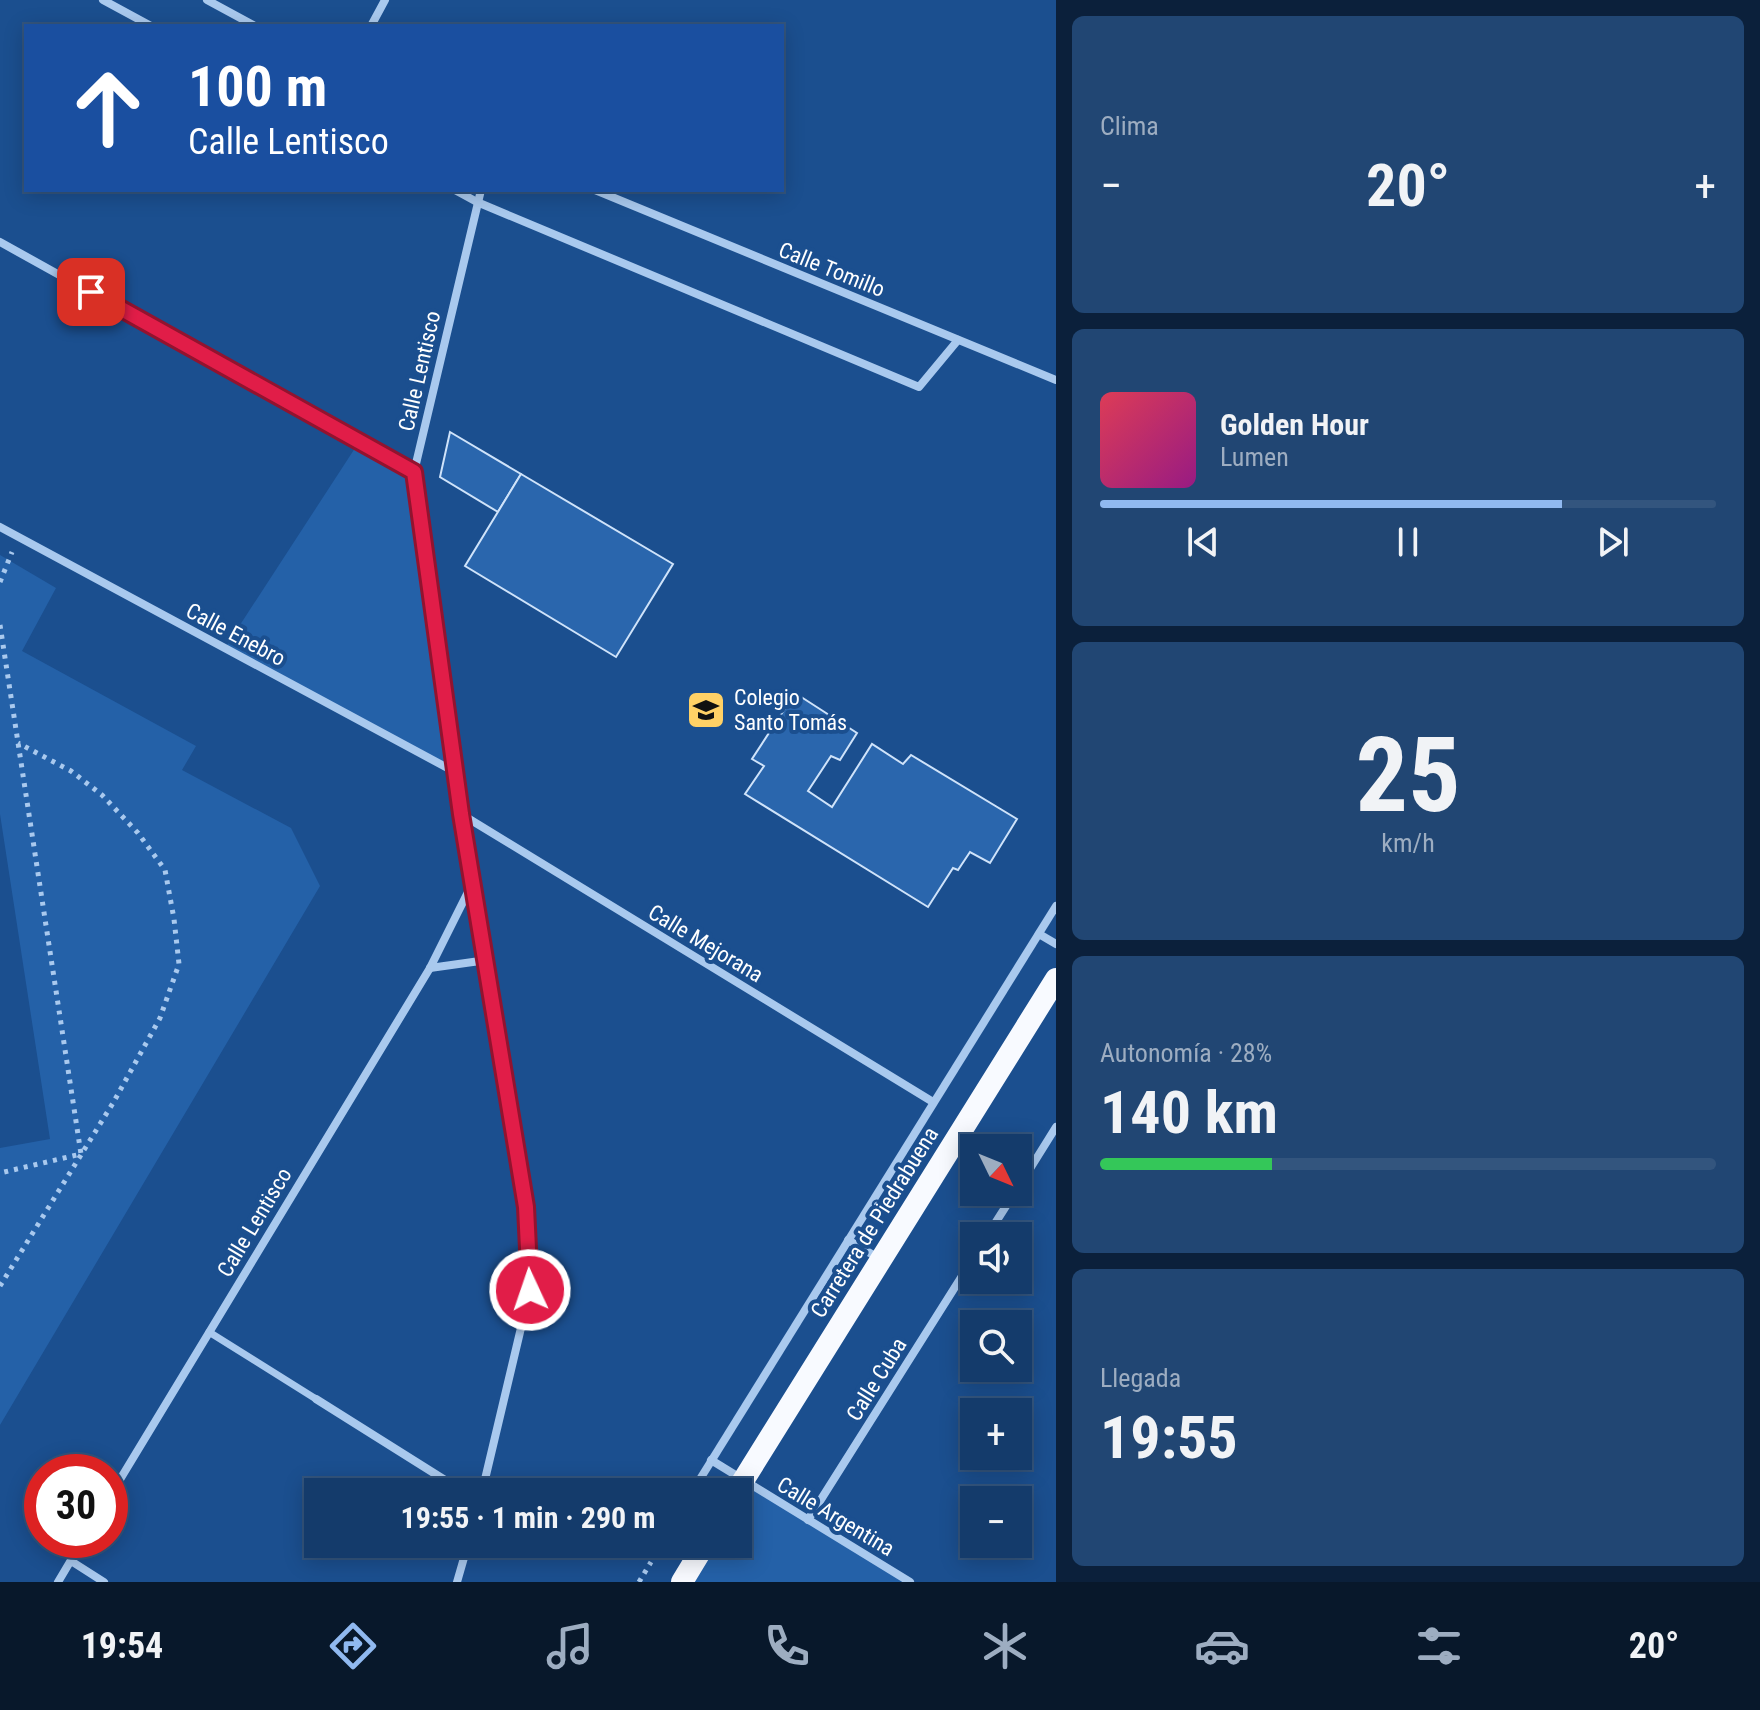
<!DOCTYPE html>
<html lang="es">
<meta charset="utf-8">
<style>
:root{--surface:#143b6b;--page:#214673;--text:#f1f3f6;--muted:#9dadc1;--line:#33557e;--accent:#90b9f0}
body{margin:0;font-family:"Roboto Condensed",sans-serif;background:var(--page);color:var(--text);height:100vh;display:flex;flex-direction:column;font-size:30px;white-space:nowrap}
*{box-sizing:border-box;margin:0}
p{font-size:26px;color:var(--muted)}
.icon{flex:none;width:44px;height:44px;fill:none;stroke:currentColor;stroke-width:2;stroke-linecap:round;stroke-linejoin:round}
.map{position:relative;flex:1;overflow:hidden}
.drawer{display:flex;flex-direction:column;gap:16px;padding:16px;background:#0b203b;width:704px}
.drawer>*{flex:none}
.guide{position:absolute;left:24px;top:24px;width:760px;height:168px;border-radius:0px;box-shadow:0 4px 20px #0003,0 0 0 2px var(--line);background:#1a4fa0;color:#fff;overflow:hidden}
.needle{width:52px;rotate:133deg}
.controls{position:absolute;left:960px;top:1134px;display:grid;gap:16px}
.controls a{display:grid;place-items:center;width:72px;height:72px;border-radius:0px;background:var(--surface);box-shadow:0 4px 20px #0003,0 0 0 2px var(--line);font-size:40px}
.speed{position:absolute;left:24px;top:1454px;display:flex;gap:16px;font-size:40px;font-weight:700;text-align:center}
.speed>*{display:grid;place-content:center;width:104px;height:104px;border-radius:50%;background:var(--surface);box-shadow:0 4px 20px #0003,0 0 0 2px var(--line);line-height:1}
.speed .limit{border:12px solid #d22;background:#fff;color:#111}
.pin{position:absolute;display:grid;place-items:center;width:68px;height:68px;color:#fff;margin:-34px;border-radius:16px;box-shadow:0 4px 12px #0006}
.me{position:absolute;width:88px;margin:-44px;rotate:357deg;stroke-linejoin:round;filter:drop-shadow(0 0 6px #0008)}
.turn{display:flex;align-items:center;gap:28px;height:168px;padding:0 32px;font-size:36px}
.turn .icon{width:104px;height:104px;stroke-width:2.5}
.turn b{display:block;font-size:56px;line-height:68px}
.big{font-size:60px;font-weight:700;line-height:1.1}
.drawer .tile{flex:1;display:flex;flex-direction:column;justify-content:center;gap:12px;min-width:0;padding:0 28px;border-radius:12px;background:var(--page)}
.drawer .dial{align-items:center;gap:0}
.dial b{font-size:104px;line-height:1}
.song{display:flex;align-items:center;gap:24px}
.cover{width:96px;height:96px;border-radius:12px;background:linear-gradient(135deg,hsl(350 70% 55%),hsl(310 70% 35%))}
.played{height:8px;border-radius:4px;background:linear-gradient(90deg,var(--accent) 75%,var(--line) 75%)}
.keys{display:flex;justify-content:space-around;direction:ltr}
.heat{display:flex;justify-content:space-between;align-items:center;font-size:44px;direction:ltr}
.charge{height:12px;border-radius:6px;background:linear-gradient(90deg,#34c759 28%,var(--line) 0)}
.trip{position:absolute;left:304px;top:1478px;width:448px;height:80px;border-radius:0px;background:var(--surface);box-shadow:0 4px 20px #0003,0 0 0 2px var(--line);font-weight:700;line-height:80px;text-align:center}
.menu{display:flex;height:128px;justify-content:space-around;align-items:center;background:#08182b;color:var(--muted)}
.menu .icon{width:56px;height:56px}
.menu .active{color:var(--accent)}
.menu b{font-size:36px;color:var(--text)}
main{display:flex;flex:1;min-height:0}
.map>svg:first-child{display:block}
</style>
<main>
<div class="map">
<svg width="1056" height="1582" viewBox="0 0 1056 1582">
<rect width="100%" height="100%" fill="#1b4f8f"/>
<!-- green -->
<g fill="#2461a8">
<polygon points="359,442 414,472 455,772 225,648"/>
<polygon points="0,555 56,588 22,651 196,746 182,770 291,828 320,886 0,1425 0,1148 50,1139 0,814"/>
<polygon points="743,1480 911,1582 687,1582 708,1544 738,1544 738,1492"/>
</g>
<!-- building -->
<g fill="#2a66ad" stroke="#cfe3fa" stroke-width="2">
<polygon points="450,432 521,474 498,512 440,477"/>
<polygon points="521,474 673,564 616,657 465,566"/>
<polygon points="795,693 857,733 840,760 831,756 808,791 832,807 872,744 903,764 911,755 1017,819 990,863 970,852 958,870 953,868 928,907 745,794 764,766 752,759"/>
</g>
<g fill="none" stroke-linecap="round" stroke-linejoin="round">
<!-- path -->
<g stroke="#a9c9ee" stroke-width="5" stroke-dasharray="4 6" stroke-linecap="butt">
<polyline points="0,582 12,552"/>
<polyline points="0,625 81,1154 0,1173"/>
<polyline points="0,1286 113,1103 160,1018 179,964 174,919 165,870 138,833 102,795 71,771 18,743"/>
<polyline points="639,1582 651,1562"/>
</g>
<!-- pedestrian -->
<polyline stroke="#a9c9ee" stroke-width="7" points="209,1332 316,1399"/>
<!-- minor -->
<g stroke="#a9c9ee" stroke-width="8">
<polyline points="103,0 151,26"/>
<polyline points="207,0 255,26"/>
<polyline points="371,26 385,0"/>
<polyline points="455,190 477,202 919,387 958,340"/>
<polyline points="481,190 414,472 461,814 526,1207 530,1290 482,1492"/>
<polyline points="595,190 1056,380"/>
<polyline points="0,242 414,472"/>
<polyline points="0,527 455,772"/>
<polyline points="461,814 933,1102"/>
<polyline points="1039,934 1056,944"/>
<polyline points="430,968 487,960"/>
<polyline points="1018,1188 1056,1127"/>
<polyline points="987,1236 1015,1192"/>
<polyline points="848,1240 880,1259"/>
<polyline points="316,1399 464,1492"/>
<polyline points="711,1460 910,1582"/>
<polyline points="692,1492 1056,906"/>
<polyline points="110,1496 430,968 472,884"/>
<polyline points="808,1520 974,1257"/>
<polyline points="658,1551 662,1544"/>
<polyline points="71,1561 104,1582"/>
<polyline points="58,1582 83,1540"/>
<polyline points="457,1582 468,1544"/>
</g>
<!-- trunk -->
<g stroke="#f8faff" stroke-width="22">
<polyline points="736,1492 1056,979"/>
<polyline points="682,1582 705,1544"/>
</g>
</g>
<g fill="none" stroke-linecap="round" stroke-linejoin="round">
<!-- route casing -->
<g stroke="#92132f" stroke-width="20">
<polyline id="route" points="91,292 414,472 461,814 526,1207 530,1290"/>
</g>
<!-- route -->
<use href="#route" stroke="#e11d48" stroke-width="14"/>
</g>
<!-- icons -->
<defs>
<g id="school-square" transform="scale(2)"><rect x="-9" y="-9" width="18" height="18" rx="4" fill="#ffd166" stroke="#1b4f8f"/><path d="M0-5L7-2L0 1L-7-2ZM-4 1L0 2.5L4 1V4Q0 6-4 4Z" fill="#111"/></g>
</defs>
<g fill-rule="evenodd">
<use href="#school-square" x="706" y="710"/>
</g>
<g text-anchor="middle" stroke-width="8" stroke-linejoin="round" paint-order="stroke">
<!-- street labels -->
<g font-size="22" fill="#fff" stroke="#1b4f8f">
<text transform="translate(832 269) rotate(22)" y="8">Calle Tomillo</text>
<text transform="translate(419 371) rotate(-77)" y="8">Calle Lentisco</text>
<text transform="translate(236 634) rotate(28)" y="8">Calle Enebro</text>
<text transform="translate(706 943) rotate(31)" y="8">Calle Mejorana</text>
<text transform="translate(254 1222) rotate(-59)" y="8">Calle Lentisco</text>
<text transform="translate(874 1222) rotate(-58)" y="8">Carretera de Piedrabuena</text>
<text transform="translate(876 1379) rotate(-58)" y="8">Calle Cuba</text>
<text transform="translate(836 1516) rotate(31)" y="8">Calle Argentina</text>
</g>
<!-- poi labels -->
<g font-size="22" fill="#fff" stroke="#1b4f8f" text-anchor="start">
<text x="734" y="705">Colegio<tspan x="734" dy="25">Santo Tomás</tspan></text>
</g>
</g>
</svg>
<div class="controls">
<a><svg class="needle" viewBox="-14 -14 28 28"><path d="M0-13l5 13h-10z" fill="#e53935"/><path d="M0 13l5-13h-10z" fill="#9dadc1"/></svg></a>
<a><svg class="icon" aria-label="sound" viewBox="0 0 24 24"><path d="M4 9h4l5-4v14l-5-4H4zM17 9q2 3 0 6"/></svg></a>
<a><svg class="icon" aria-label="search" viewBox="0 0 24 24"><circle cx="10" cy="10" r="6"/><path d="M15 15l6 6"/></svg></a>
<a>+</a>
<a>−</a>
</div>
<div class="speed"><div class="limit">30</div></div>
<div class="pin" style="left:91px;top:292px;background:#d93025"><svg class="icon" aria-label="arrive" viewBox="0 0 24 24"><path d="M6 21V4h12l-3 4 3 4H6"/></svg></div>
<svg class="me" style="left:530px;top:1290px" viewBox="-20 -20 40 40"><circle r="17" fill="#e11d48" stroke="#fff" stroke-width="3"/><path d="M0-11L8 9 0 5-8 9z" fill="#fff"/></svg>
<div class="trip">19:55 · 1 min · 290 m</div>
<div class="guide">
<div class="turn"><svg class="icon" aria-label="ahead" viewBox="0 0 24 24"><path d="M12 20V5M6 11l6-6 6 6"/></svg><div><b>100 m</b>Calle Lentisco</div></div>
</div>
</div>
<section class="drawer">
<div class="tile"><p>Clima</p>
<div class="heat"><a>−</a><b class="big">20°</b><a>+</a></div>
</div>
<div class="tile">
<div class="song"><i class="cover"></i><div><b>Golden Hour</b><p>Lumen</p></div></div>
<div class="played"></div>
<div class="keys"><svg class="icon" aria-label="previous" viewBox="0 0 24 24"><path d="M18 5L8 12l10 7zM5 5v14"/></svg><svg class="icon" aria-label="pause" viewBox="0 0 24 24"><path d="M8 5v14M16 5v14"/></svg><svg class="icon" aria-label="next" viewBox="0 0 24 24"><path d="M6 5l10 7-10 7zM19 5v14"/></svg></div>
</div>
<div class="tile dial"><b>25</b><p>km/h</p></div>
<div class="tile"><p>Autonomía · 28%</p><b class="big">140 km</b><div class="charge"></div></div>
<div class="tile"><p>Llegada</p><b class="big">19:55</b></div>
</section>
</main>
<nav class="menu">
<b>19:54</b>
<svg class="icon active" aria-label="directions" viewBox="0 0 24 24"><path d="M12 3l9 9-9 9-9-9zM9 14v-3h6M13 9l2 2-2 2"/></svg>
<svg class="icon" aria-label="music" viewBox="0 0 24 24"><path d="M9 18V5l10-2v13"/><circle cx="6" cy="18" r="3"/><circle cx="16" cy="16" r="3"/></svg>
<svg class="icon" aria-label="phone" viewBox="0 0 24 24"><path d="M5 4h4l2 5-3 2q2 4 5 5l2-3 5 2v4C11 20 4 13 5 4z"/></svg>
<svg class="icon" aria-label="climate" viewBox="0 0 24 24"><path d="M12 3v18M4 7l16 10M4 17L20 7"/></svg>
<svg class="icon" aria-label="car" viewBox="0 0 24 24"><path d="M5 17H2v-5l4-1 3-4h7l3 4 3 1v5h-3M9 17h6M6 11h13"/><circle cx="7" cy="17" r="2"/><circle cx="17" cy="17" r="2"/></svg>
<svg class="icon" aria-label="filters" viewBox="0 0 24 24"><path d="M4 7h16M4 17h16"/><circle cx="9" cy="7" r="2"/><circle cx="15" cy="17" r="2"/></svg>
<b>20°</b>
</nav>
